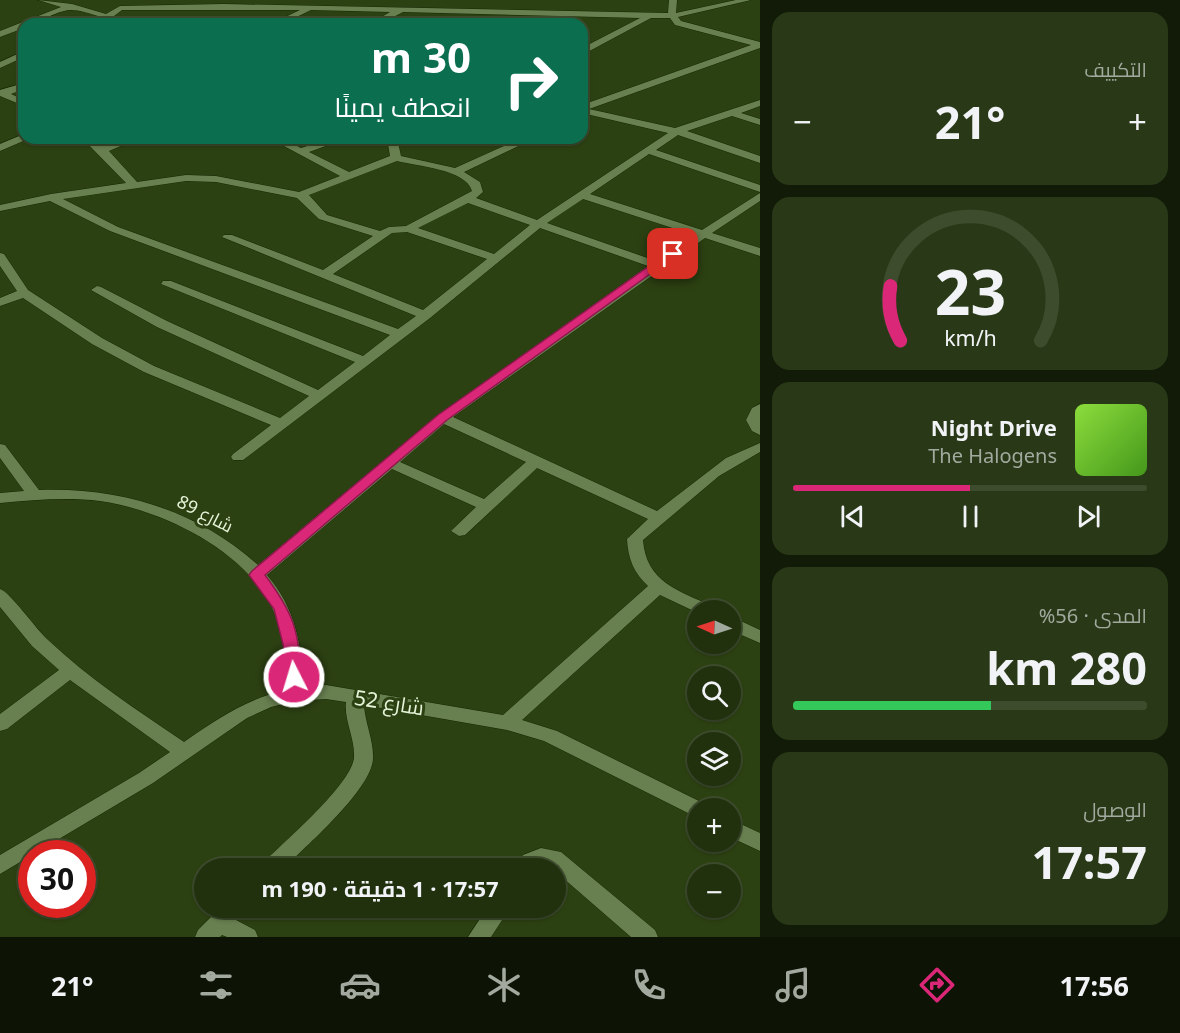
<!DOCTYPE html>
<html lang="ar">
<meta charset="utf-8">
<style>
:root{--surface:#21310e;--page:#293917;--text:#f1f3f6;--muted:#a2a99e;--line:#3e4c2e;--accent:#db2777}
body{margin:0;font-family:"Noto Sans",Cairo,sans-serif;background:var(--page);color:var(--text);direction:rtl;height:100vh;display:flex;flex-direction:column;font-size:22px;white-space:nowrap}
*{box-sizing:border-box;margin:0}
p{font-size:20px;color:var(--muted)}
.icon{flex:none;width:33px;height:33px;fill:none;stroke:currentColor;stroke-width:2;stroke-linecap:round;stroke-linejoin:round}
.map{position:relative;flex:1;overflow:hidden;direction:ltr}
.side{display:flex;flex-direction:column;gap:12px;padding:12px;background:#121b08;width:420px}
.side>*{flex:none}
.top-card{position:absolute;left:18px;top:18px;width:570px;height:126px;border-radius:18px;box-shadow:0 2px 4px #0004,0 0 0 2px var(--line);direction:rtl;background:#0b6e4f;color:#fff;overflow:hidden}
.needle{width:39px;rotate:273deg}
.controls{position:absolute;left:687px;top:600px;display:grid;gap:12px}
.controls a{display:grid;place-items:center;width:54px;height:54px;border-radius:50%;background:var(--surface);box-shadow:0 2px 4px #0004,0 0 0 2px var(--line);font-size:30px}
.speed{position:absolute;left:18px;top:840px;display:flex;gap:12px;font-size:30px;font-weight:700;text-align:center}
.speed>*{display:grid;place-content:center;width:78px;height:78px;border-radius:50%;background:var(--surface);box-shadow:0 2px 4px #0004,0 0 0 2px var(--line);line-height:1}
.speed .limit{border:9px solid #d22;background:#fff;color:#111}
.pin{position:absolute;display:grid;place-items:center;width:51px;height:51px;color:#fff;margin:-26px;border-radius:12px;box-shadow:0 3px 9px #0006}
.me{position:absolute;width:66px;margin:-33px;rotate:355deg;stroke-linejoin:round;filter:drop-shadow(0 0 4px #0008)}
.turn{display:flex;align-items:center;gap:21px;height:126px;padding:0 18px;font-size:27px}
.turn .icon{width:78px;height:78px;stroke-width:2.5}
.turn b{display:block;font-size:42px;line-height:51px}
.big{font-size:45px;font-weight:700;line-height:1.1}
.side .card{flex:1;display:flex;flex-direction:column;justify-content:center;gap:9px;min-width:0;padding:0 21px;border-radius:18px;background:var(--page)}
.side .dial{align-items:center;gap:0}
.dial svg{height:156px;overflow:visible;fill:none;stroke:var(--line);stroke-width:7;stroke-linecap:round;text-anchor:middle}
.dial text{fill:var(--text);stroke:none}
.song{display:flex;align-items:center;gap:18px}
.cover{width:72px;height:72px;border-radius:9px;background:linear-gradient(135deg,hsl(90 70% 55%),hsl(100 70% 35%))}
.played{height:6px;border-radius:3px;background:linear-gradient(90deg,var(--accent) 50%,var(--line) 50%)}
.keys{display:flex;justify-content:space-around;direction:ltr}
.heat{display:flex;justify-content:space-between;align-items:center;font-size:33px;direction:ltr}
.charge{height:9px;border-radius:4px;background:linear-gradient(90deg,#34c759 56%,var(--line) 0)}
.trip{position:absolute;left:194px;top:858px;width:372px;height:60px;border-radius:30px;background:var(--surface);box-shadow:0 2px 4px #0004,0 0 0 2px var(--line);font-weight:700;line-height:60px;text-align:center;direction:rtl}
.menu{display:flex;height:96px;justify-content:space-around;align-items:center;background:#0d1406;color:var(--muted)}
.menu .icon{width:42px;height:42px}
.menu .selected{color:var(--accent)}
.menu b{font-size:27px;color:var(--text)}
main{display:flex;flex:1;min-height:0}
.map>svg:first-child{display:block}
</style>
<main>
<section class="side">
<div class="card"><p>التكييف</p>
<div class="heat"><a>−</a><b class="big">21°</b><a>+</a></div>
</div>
<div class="card dial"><svg viewBox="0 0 100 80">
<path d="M14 69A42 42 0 1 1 86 69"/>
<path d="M14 69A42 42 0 0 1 9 41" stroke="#db2777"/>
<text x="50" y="56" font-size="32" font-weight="700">23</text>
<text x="50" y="72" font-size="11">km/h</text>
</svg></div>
<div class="card">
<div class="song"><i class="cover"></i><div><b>Night Drive</b><p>The Halogens</p></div></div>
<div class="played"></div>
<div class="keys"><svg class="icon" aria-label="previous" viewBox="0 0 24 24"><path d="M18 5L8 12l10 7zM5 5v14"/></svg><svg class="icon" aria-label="pause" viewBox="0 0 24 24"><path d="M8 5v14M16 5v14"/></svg><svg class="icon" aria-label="next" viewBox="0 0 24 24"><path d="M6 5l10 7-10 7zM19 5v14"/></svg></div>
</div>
<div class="card"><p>المدى · 56%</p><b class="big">280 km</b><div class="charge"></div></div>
<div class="card"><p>الوصول</p><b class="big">17:57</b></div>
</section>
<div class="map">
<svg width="760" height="937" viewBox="0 0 760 937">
<rect width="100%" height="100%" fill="#2c4112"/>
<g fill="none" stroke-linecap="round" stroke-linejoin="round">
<!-- street casing -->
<g stroke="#162603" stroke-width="1">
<g id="street">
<path d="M 38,0 L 72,4 L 106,14 L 120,6 L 224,4 L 668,13 L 669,0 L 677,0 L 676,13 L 736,0 L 751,0 L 678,17 L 681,21 L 760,42 L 760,48 L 589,109 L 675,128 L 760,100 L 760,106 L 741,113 L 760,119 L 760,125 L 732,116 L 687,131 L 760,156 L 760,163 L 678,135 L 656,150 L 760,185 L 760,192 L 649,154 L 590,194 L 702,230 L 760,193 L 760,201 L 712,233 L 760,248 L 760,256 L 705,238 L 453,417 L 657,511 L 726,458 L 760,443 L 760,452 L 719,476 L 643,540 C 646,582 679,591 712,606 L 714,610 L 698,610 L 698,613 L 660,595 L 522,720 L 557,731 L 705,804 L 707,808 L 698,808 L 698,818 L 544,741 L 507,730 L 364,705 C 365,723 374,741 373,759 C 371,790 306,846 284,868 L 261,868 L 264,862 C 284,842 353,783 354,757 C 355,738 344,721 346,702 L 326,699 L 295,701 L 271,707 L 247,718 L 153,783 L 0,874 L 0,855 L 139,773 L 170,752 L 70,680 L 7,729 L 0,731 L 0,714 L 59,670 L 32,646 L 0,607 L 0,589 C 10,592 36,629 47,639 C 89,679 137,710 184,742 C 217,719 246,699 286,690 C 284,666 285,640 276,617 C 253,554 164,510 100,501 C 67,497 33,500 0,503 L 0,493 L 24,491 L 0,458 L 0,444 L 5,445 L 39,490 C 120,487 197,510 258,565 L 438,415 L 648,266 L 540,228 L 430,318 L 243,460 L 233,460 L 231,457 L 233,454 L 271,425 L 144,372 L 92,344 L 23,298 L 0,306 L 0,298 L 17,291 L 0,266 L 0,253 L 4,254 L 28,290 L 102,338 L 154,366 L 280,418 L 309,396 L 157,327 L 91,290 L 97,286 L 101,287 L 167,321 L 318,390 L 355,362 L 161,284 L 163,281 L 171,281 L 363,356 L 390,335 L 110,231 L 50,201 L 0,211 L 0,205 L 51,194 L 126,183 L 82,138 L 93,138 L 103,146 L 125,138 L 139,138 L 109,151 L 137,182 L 186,175 L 216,176 L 299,192 L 340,176 L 269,138 L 282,138 L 301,148 L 332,138 L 348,138 L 309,152 L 349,172 L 390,156 L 387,138 L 397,138 L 401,156 L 455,168 L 522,138 L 535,138 L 464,172 L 480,182 L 483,192 L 476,198 L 537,220 L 668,133 L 582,113 L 582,105 L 751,45 L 675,25 L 670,18 L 651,18 L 582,55 L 582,48 L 640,18 L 403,12 L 380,24 L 370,24 L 390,12 L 311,10 L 282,24 L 271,24 L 300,10 L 122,10 L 114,16 L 135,24 C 114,24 85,9 70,10 C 54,11 41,24 24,24 L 24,28 L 0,37 L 0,31 L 61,7 ZM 397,161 C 416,166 466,169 472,191 L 406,226 L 389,227 L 380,231 L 327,215 L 309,195 ZM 186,181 L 216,182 L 297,198 L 319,219 L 373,236 L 323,270 L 232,235 L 224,235 L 222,237 L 416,316 L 398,329 L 118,227 L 63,199 ZM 583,199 L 694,235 L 656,261 L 547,223 ZM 468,203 L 530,225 L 494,254 L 418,228 ZM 407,232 L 487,259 L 423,310 L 333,274 L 392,233 ZM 444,424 L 526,462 L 484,499 L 400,462 ZM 537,468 L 648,519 L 627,539 C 628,559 634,573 648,586 L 503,715 L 326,685 L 304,687 C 301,644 296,609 267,575 L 392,469 L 476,507 L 451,531 L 459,536 L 465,535 Z"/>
<polygon points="24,51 24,57 0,68 0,62"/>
<polygon points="24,83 24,89 11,94 24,100 24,106 0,96 0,90"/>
<polygon points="24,134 24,138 28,139 0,151 0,144"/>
<polygon points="760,404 760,435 752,431 746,420 752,408"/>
<polygon points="730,616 760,630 760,643 730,630"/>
<polygon points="730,819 760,833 760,851 730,837"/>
<path d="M 541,848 L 561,852 L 655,930 L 658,937 L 631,937 L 555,871 L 555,868 C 542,865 529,868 514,868 L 523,855 Z"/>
<polygon points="220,908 243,908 236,920 255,930 258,937 227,937 222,935 220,937 195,937 198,930"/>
<polygon points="487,908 510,908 491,937 468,937"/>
</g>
</g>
<!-- street -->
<use href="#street" fill="#688050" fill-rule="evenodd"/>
</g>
<!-- route -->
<path fill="#db2777" stroke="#8e194d" stroke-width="1.5" d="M 669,252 L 678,254 L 447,420 L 265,575 C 294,614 298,629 302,677 L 300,681 L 288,681 L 283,644 L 274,609 L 249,575 L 252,571 L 438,415 Z"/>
<g text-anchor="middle" stroke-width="6" stroke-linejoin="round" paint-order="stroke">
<!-- street labels -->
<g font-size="18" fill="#e5f3d9" stroke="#2c4112">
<text transform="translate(205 514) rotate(27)" y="6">شارع 89</text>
</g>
<!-- near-street labels -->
<g font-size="21" fill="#e5f3d9" stroke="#2c4112">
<text transform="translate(389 703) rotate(9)" y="7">شارع 52</text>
</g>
</g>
</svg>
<div class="controls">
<a><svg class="needle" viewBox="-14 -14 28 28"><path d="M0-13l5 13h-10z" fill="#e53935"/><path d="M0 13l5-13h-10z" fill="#a2a99e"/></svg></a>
<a><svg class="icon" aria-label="search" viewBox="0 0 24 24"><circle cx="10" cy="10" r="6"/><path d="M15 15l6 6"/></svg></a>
<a><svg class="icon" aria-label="layers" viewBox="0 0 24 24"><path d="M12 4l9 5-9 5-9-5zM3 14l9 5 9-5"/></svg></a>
<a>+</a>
<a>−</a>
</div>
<div class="speed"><div class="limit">30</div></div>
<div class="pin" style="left:673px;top:254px;background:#d93025"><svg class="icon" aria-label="arrive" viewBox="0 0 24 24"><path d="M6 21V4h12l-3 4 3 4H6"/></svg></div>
<svg class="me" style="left:294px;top:677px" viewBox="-20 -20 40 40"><circle r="17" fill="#db2777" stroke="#fff" stroke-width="3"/><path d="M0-11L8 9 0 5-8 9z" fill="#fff"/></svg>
<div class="trip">17:57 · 1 دقيقة · 190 m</div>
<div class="top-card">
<div class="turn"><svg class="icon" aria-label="right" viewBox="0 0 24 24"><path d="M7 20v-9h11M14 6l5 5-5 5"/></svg><div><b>30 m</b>انعطف يمينًا</div></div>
</div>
</div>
</main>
<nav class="menu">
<b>17:56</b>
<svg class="icon selected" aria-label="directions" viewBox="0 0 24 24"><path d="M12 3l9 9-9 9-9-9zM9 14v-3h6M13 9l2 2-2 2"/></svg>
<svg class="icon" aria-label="music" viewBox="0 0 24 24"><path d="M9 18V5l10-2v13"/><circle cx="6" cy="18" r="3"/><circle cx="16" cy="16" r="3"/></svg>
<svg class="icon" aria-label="phone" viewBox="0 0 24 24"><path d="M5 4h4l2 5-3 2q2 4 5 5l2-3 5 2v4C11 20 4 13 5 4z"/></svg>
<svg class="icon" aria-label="climate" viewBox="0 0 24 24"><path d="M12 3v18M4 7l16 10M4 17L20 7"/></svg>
<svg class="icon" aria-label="car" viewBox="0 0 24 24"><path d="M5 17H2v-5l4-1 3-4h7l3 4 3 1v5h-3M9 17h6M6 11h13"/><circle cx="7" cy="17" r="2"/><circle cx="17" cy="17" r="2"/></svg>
<svg class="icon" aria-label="filters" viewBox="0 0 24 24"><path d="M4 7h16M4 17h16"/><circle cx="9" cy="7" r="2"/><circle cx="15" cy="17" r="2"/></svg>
<b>21°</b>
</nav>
